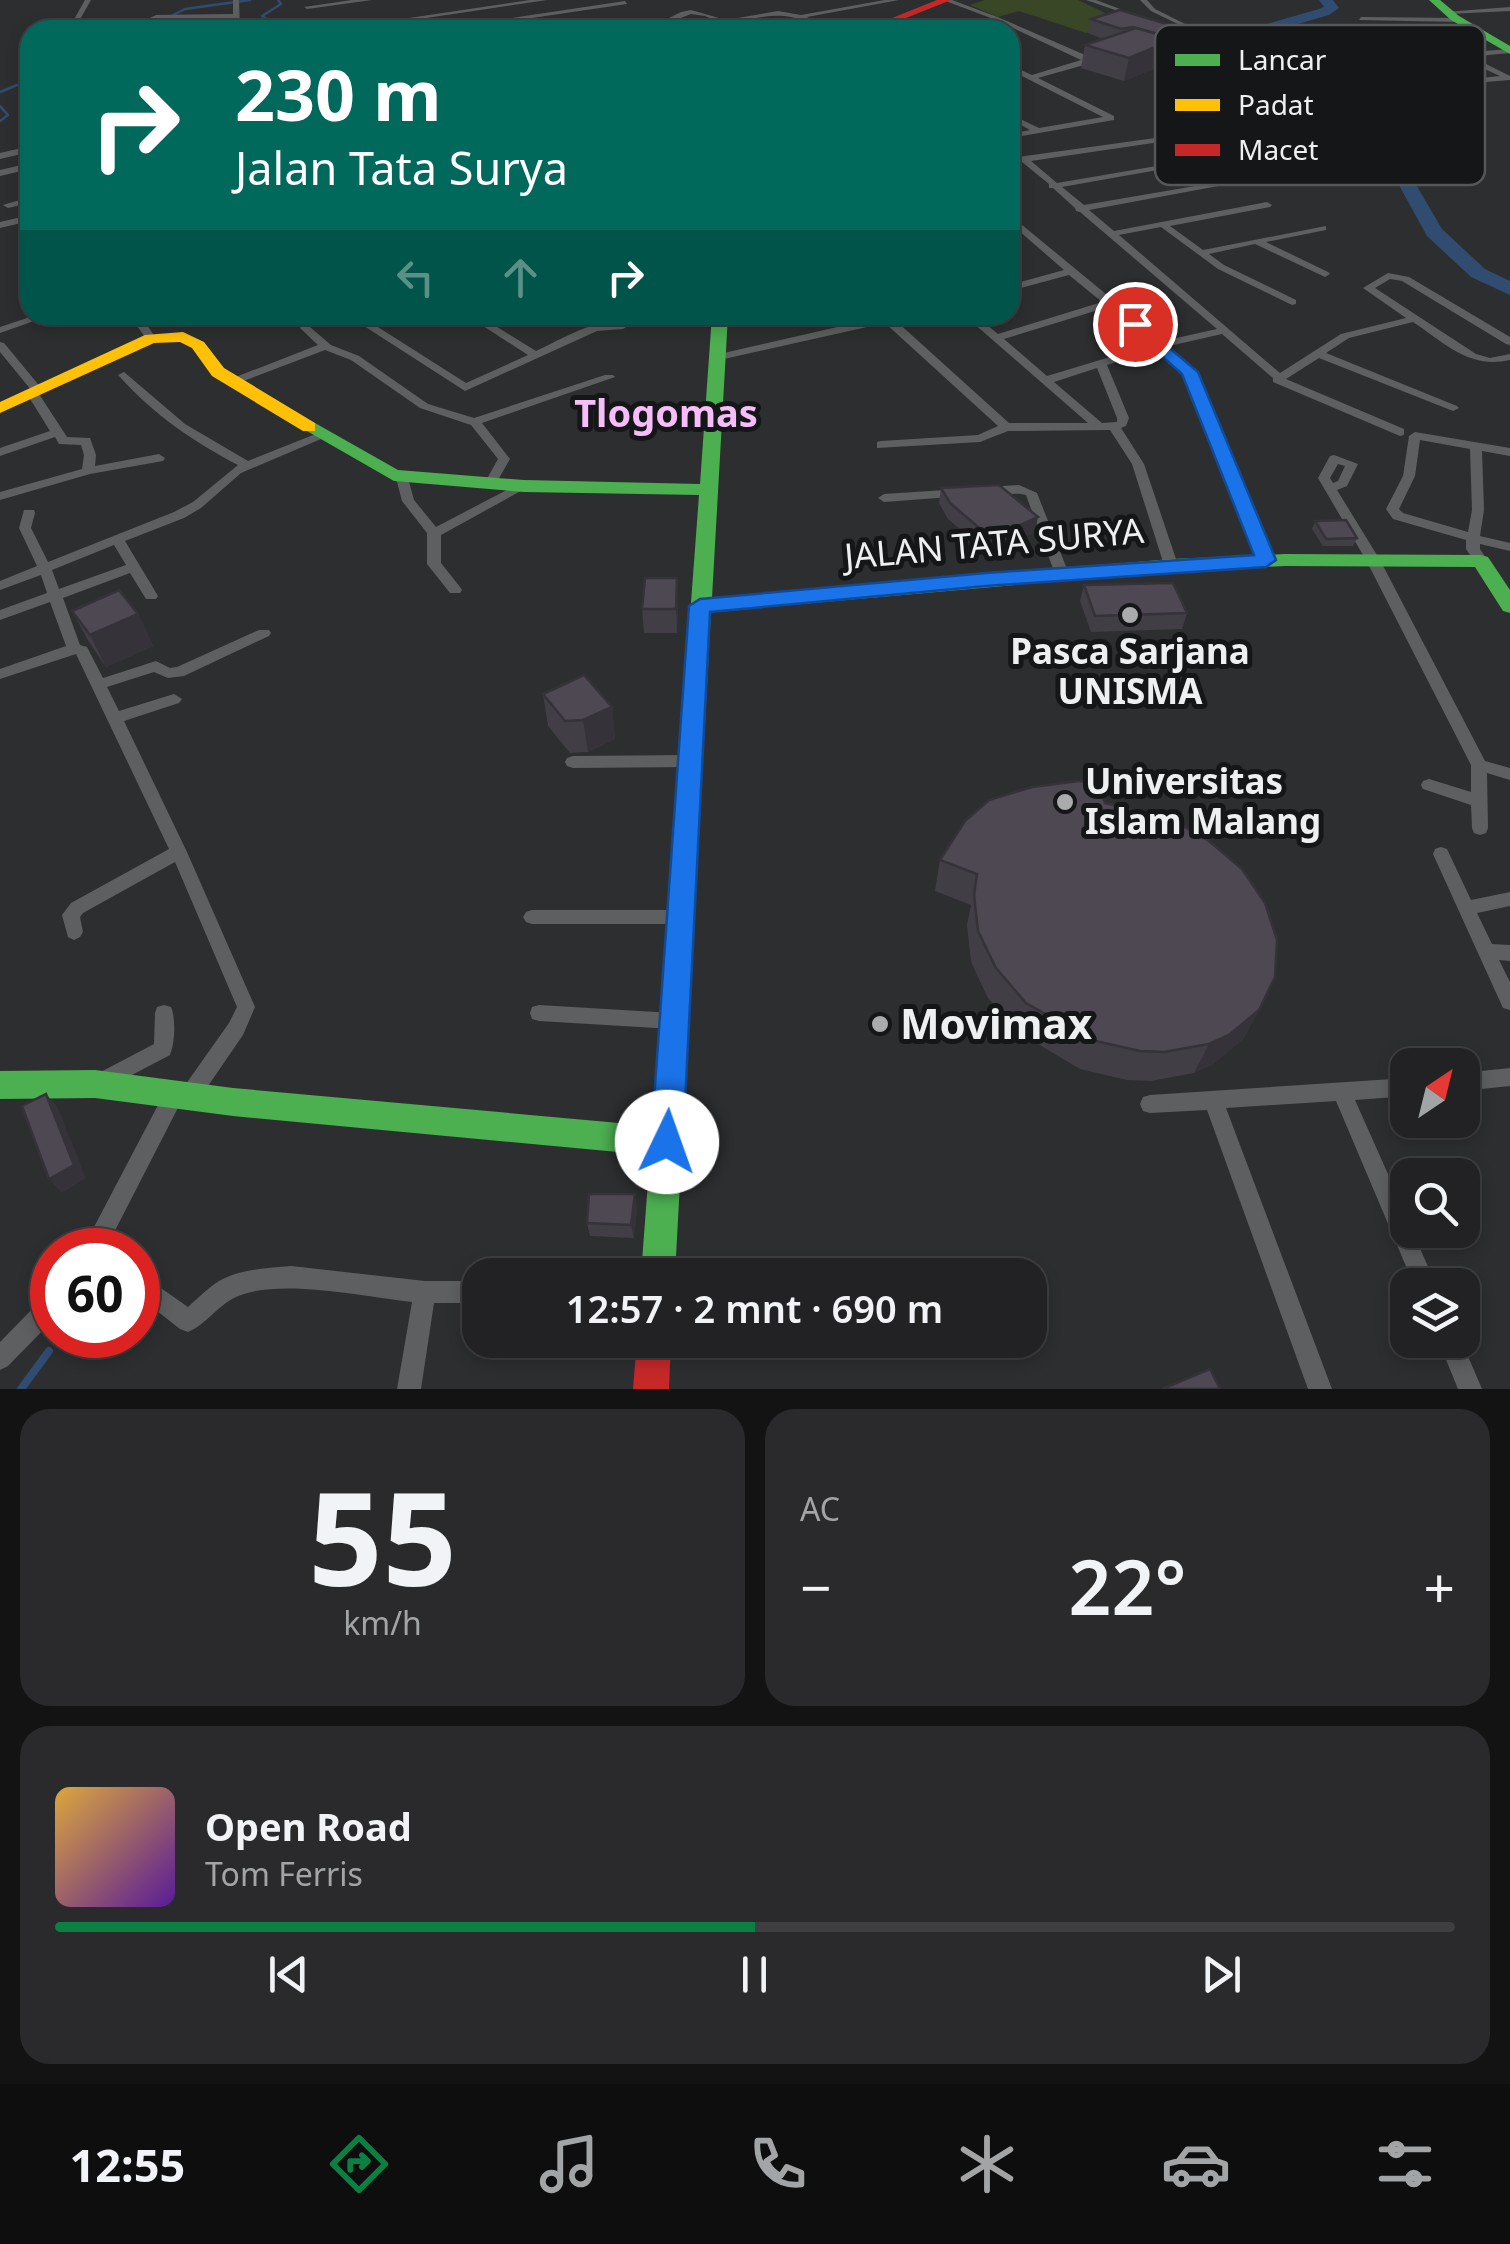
<!DOCTYPE html>
<html lang="id">
<meta charset="utf-8">
<style>
:root{--surface:#222224;--page:#2a2a2c;--text:#f1f3f6;--muted:#a2a4a6;--line:#3f3f41;--accent:#0b8043}
body{margin:0;font-family:"Noto Sans",sans-serif;background:var(--page);color:var(--text);height:100vh;display:flex;flex-direction:column;font-size:38px;white-space:nowrap}
*{box-sizing:border-box;margin:0}
p{font-size:32px;color:var(--muted)}
.icon{flex:none;width:55px;height:55px;fill:none;stroke:currentColor;stroke-width:2;stroke-linecap:round;stroke-linejoin:round}
.map{position:relative;height:1389px;overflow:hidden}
.panel{display:flex;flex-direction:column;gap:20px;padding:20px;background:#131314;flex:1}
.panel>*{flex:none}
.top-card{position:absolute;left:20px;top:20px;width:1000px;height:305px;border-radius:30px;box-shadow:0 5px 15px #0003,0 0 0 2px var(--line);background:#00695c;color:#fff;overflow:hidden}
.needle{width:65px;rotate:35deg}
.tools{position:absolute;left:1390px;top:1048px;display:grid;gap:20px}
.tools a{display:grid;place-items:center;width:90px;height:90px;border-radius:20px;background:var(--surface);box-shadow:0 5px 15px #0003,0 0 0 2px var(--line);font-size:50px}
.speed{position:absolute;left:30px;top:1228px;display:flex;gap:20px;font-size:50px;font-weight:700;text-align:center}
.speed>*{display:grid;place-content:center;width:130px;height:130px;border-radius:50%;background:var(--surface);box-shadow:0 5px 15px #0003,0 0 0 2px var(--line);line-height:1}
.speed .limit{border:15px solid #d22;background:#fff;color:#111}
.pin{position:absolute;display:grid;place-items:center;width:85px;height:85px;color:#fff;margin:-42px;border:5px solid #fff;border-radius:50%;box-shadow:0 2px 10px #0007}
.me{position:absolute;width:110px;margin:-55px;rotate:3deg;stroke-linejoin:round;filter:drop-shadow(0 0 8px #0008)}
.turn{display:flex;align-items:center;gap:35px;height:210px;padding:0 50px;font-size:45px}
.turn .icon{width:130px;height:130px;stroke-width:2.5}
.turn b{display:block;font-size:70px;line-height:85px}
.lanes{display:flex;align-items:center;height:95px;padding:0 50px;background:#0003;justify-content:center;gap:50px;direction:ltr}
.lanes .off{opacity:.35}
.big{font-size:75px;font-weight:600;line-height:1.1}
.panel .card{flex:1;display:flex;flex-direction:column;justify-content:center;gap:15px;min-width:0;padding:0 35px;border-radius:30px;background:var(--page)}
.panel .dial{align-items:center;gap:0}
.dial b{font-size:130px;line-height:1}
.song{display:flex;align-items:center;gap:30px}
.cover{width:120px;height:120px;border-radius:15px;background:linear-gradient(135deg,hsl(40 70% 55%),hsl(270 70% 35%))}
.played{height:10px;border-radius:5px;background:linear-gradient(90deg,var(--accent) 50%,var(--line) 50%)}
.keys{display:flex;justify-content:space-around;direction:ltr}
.heat{display:flex;justify-content:space-between;align-items:center;font-size:55px;direction:ltr}
.panel .tiles{flex:1;display:grid;gap:20px;grid-template-columns:1fr 1fr}
.card:last-child{grid-column:span 2}
.trip{position:absolute;left:462px;top:1258px;width:585px;height:100px;border-radius:30px;background:var(--surface);box-shadow:0 5px 15px #0003,0 0 0 2px var(--line);font-weight:600;line-height:100px;text-align:center}
.menu{display:flex;height:160px;justify-content:space-around;align-items:center;background:#0e0e0e;color:var(--muted)}
.menu .icon{width:70px;height:70px}
.menu .active{color:var(--accent)}
.menu b{font-size:45px;color:var(--text)}
.map>svg:first-child{display:block}
</style>
<div class="map">
<svg width="1510" height="1389" viewBox="0 0 1510 1389">
<rect width="100%" height="100%" fill="#2d2e30"/>
<!-- green -->
<polygon fill="#3a4726" points="985,0 1078,0 1124,22 1086,33 1019,11 998,17 970,5"/>
<g fill="none" stroke-linecap="round" stroke-linejoin="round">
<!-- stream-far1 -->
<g stroke="#314c71" stroke-width="2.5">
<polyline points="278,0 281,4 262,16 284,30"/>
<polyline points="157,30 155,24 185,9 250,0"/>
<polyline points="0,92 17,85 30,88"/>
<polyline points="0,106 8,115 0,121"/>
</g>
<!-- stream -->
<polyline stroke="#314c71" stroke-width="8" points="21,1389 49,1351"/>
<!-- river -->
<polygon fill="#314c71" fill-rule="evenodd" points="1319,0 1333,0 1339,8 1329,15 1256,36 1251,43 1259,67 1271,83 1346,137 1408,171 1442,229 1485,269 1510,281 1510,295 1471,277 1427,236 1395,178 1334,143 1261,89 1245,68 1237,43 1246,30 1319,9 1324,7"/>
<!-- street -->
<g fill="#5e5f60" fill-rule="evenodd">
<polygon points="85,0 91,0 74,30 68,30"/>
<polygon points="233,0 239,0 240,30 234,30 233,18 157,19 134,30 125,30 156,15 233,14"/>
<polygon points="352,0 372,0 307,9 304,7"/>
<polygon points="530,0 547,0 346,30 328,30"/>
<path d="M 885,0 L 899,0 L 807,17 L 831,30 C 817,30 806,20 791,17 C 772,13 751,19 732,23 L 734,25 L 731,27 L 705,16 L 691,14 L 668,23 L 580,30 L 652,18 L 667,19 L 681,12 L 691,10 L 726,20 L 778,11 L 801,15 Z"/>
<polygon points="943,0 952,0 1000,18 1092,58 1091,63 1038,78 1114,116 1114,120 1010,138 1010,134 1030,130 1010,119 1010,114 1039,128 1103,117 1010,70 1010,65 1032,75 1081,60 996,20"/>
<polygon points="1086,0 1096,0 1120,9 1115,10"/>
<polygon points="1140,0 1147,0 1155,9 1197,30 1192,31 1151,11"/>
<polygon points="625,1 627,4 450,30 432,30"/>
<polygon points="1510,7 1510,11 1448,14 1445,12"/>
<polygon points="896,17 900,17 935,30 925,30 896,19"/>
<polygon points="1361,17 1458,18 1461,20 1458,22 1359,20"/>
<polygon points="595,18 597,21 539,30 522,30"/>
<polygon points="1303,30 1482,33 1485,35 1482,37 1301,33"/>
<polygon points="1510,49 1510,53 1478,56 1480,61 1510,76 1510,80 1486,82 1468,91 1473,96 1469,98 1460,92 1460,88 1481,78 1500,76 1474,64 1471,52"/>
<path d="M 1177,135 L 1180,135 L 1180,139 L 1031,161 L 1057,183 L 1227,154 L 1231,157 L 1062,187 L 1084,205 L 1236,179 L 1240,182 L 1089,210 L 1114,231 L 1267,202 L 1272,205 L 1270,207 L 1170,226 L 1203,250 L 1326,226 L 1326,230 L 1266,242 L 1328,272 L 1330,274 L 1325,277 L 1255,244 L 1209,254 L 1224,265 L 1296,300 L 1296,304 L 1292,305 L 1218,269 L 1161,227 L 1119,235 L 1280,373 L 1341,334 L 1406,318 L 1363,288 L 1388,273 L 1409,277 L 1510,337 L 1510,345 L 1506,344 L 1402,281 L 1390,279 L 1375,288 L 1476,354 L 1490,358 L 1510,354 L 1510,360 C 1469,369 1446,344 1413,322 L 1349,338 L 1326,353 L 1457,406 L 1459,408 L 1453,411 L 1319,358 L 1286,379 L 1404,429 L 1404,435 L 1400,436 L 1273,382 L 1273,378 L 1222,334 L 1169,346 L 1190,365 L 1273,560 L 1271,563 L 1261,563 L 1259,560 L 1180,367 L 1159,349 L 1107,365 L 1129,418 L 1126,426 L 1121,428 L 1144,464 L 1178,565 L 1171,569 L 1164,565 L 1132,464 L 1110,430 L 1008,431 L 980,442 L 877,448 L 877,442 L 881,441 L 978,435 L 998,426 L 885,323 L 715,361 L 710,358 L 715,355 L 890,315 L 909,315 L 895,320 L 1009,423 L 1088,423 L 964,315 L 975,315 L 998,334 L 1102,302 L 1069,275 L 1010,291 L 1010,285 L 1064,270 L 1010,223 L 1010,215 L 1163,341 L 1217,329 L 1080,212 L 1076,211 L 1075,208 L 1053,188 L 1049,188 L 1049,184 L 1022,162 L 1010,164 L 1010,158 ZM 1108,307 L 1153,344 L 1047,376 L 1004,339 ZM 1097,368 L 1117,418 L 1117,422 L 1102,423 L 1054,382 Z"/>
<polygon points="30,146 30,152 0,159 0,153"/>
<polygon points="30,163 30,169 0,176 0,170"/>
<polygon points="1010,181 1020,190 1010,197"/>
<polygon points="30,197 30,203 8,208 3,205"/>
<polygon points="30,215 30,221 0,228 0,222"/>
<polygon points="36,315 51,315 0,333 0,327"/>
<path d="M 124,315 C 144,315 145,323 156,338 L 155,340 L 147,340 L 135,323 Z"/>
<polygon points="316,315 331,315 312,324 310,327 331,345 359,356 428,404 474,418 605,375 613,375 615,377 482,423 510,459 494,487 490,488 484,484 498,459 471,425 420,408 351,360 325,350 236,384 228,384 228,380 318,345 300,328 303,320"/>
<path d="M 347,315 L 359,315 L 466,383 L 528,355 L 466,315 L 478,315 L 486,320 L 498,315 L 512,315 L 494,325 L 536,351 C 563,339 600,314 628,326 L 623,329 L 597,331 L 465,391 Z"/>
<polygon points="0,342 4,343 42,389 44,391 39,394 67,437 90,438 96,455 95,466 159,454 165,458 163,461 90,474 0,500 0,492 82,469 84,455 81,445 59,444 55,437 0,456 0,448 50,431 27,394 32,391 0,352"/>
<path d="M 124,372 L 185,424 L 248,461 L 318,433 L 322,432 L 328,436 L 241,473 L 201,508 L 184,518 L 125,541 L 158,596 L 156,599 L 146,599 L 130,573 L 63,598 L 80,645 L 87,647 L 103,678 L 156,661 L 170,668 L 177,667 L 259,630 L 269,630 L 271,633 L 269,636 L 184,676 L 168,678 L 154,672 L 107,687 L 119,711 L 174,694 L 182,699 L 179,703 L 124,721 L 187,852 L 255,1007 L 243,1035 L 197,1102 L 190,1104 L 182,1100 L 105,1250 L 82,1250 L 168,1086 L 175,1084 L 183,1088 L 229,1023 L 237,1007 L 175,862 L 83,913 L 80,917 L 83,932 L 80,937 L 74,940 L 68,937 L 62,915 L 71,903 L 169,849 L 76,654 L 0,679 L 0,669 L 66,646 L 50,602 L 0,620 L 0,610 L 47,593 L 41,575 L 0,590 L 0,581 L 37,566 L 19,528 L 24,510 L 34,510 L 35,513 L 31,528 L 48,562 L 174,512 L 193,502 L 238,465 C 194,442 154,415 120,377 L 118,375 ZM 114,545 L 126,565 L 59,589 L 52,570 Z"/>
<path d="M 1415,432 L 1510,448 L 1510,456 L 1482,451 L 1484,510 L 1480,536 L 1510,543 L 1510,551 L 1480,544 L 1480,549 L 1488,561 L 1486,564 L 1476,564 L 1466,549 L 1466,540 L 1393,519 L 1386,509 L 1403,476 L 1409,436 ZM 1420,440 L 1470,449 L 1472,510 L 1468,532 L 1403,513 L 1399,509 L 1415,476 Z"/>
<path d="M 1334,455 L 1358,464 L 1347,486 L 1337,490 L 1380,560 L 1485,761 L 1510,768 L 1510,780 L 1487,773 L 1488,828 L 1486,833 L 1480,835 L 1474,833 L 1472,828 L 1471,805 L 1423,789 L 1421,785 L 1423,781 L 1429,779 L 1471,792 L 1471,765 L 1366,560 L 1318,478 L 1330,456 ZM 1338,464 L 1345,466 L 1338,481 L 1333,483 L 1330,478 Z"/>
<polygon points="402,474 408,478 414,500 436,527 520,483 524,482 530,486 441,535 441,563 460,587 462,590 460,593 450,593 427,564 427,533 402,501 396,478"/>
<path d="M 1019,485 L 1037,493 L 1069,574 L 1067,577 L 1057,577 L 1055,574 L 1026,495 C 1011,491 993,499 982,491 L 988,487 Z"/>
<polygon points="960,489 966,493 964,496 884,502 878,498 884,494"/>
<polygon points="691,755 697,757 699,761 697,765 691,767 573,768 567,766 565,762 567,758 573,756"/>
<polygon points="1441,847 1447,849 1471,900 1510,892 1510,906 1477,913 1492,944 1510,945 1510,961 1499,960 1510,982 1510,1010 1503,1008 1433,854 1435,849"/>
<polygon points="532,910 681,910 687,912 690,917 687,922 681,924 532,924 526,922 523,917 526,912"/>
<path d="M 164,1005 L 171,1007 C 176,1019 175,1043 170,1055 L 109,1087 L 102,1090 L 95,1087 L 92,1081 L 95,1075 L 154,1044 L 155,1013 L 157,1007 Z"/>
<polygon points="539,1005 673,1013 680,1015 682,1021 680,1027 673,1029 539,1021 532,1019 530,1013 532,1007"/>
<polygon points="1510,1068 1510,1086 1462,1091 1462,1073"/>
<polygon points="1408,1078 1408,1096 1355,1100 1408,1219 1408,1230 1412,1230 1436,1285 1414,1285 1336,1101 1226,1108 1332,1389 1308,1389 1207,1110 1150,1113 1143,1111 1140,1104 1143,1097 1150,1095"/>
<path d="M 291,1266 L 425,1281 L 480,1281 L 480,1303 L 434,1303 L 421,1389 L 397,1389 L 412,1302 C 366,1297 272,1276 232,1299 C 216,1308 205,1325 188,1332 L 180,1329 L 138,1296 L 138,1272 L 188,1307 C 198,1298 208,1288 219,1281 C 240,1269 268,1268 291,1266 Z"/>
<polygon points="52,1294 52,1321 8,1366 0,1370 0,1342 44,1297"/>
<polygon points="1438,1340 1461,1340 1482,1389 1458,1389"/>
</g>
<!-- fast -->
<g fill="#4caf50" fill-rule="evenodd">
<polygon points="1429,0 1440,0 1459,16 1510,46 1510,54 1451,20"/>
<polygon points="712,315 728,315 712,598 1171,559 1285,554 1481,555 1488,557 1510,590 1510,613 1503,611 1475,567 1285,566 1171,571 711,612 675,1275 641,1275 650,1155 233,1116 95,1098 0,1099 0,1071 95,1070 233,1088 652,1126 699,495 524,492 394,481 300,427 309,422 315,423 398,470 524,480 700,484"/>
</g>
<!-- slow -->
<polygon fill="#ffc107" fill-rule="evenodd" points="183,332 204,342 224,368 315,423 315,431 303,431 212,376 192,348 180,342 154,343 0,413 0,402 145,335"/>
<!-- jam -->
<g fill="#c62828" fill-rule="evenodd">
<polygon points="937,0 951,0 876,30 862,30"/>
<polygon points="637,1340 671,1340 669,1389 633,1389"/>
</g>
</g>
<!-- wall -->
<g fill="#423e46">
<polygon points="1091,19 1177,42 1174,43 1170,62 1124,81 1081,68 1085,45 1103,39 1088,33"/>
<polygon points="753,315 814,315 765,327"/>
<polygon points="941,488 1035,532 989,553 948,519 939,503"/>
<polygon points="1315,521 1357,538 1353,546 1323,546 1312,529"/>
<polygon points="677,578 678,602 677,633 644,633 642,609"/>
<polygon points="1084,585 1187,613 1182,629 1091,632 1080,601"/>
<polygon points="72,611 138,614 153,646 106,667 89,642"/>
<polygon points="543,694 612,707 615,739 588,752 570,753 548,726"/>
<polygon points="1105,803 1259,1010 1243,1039 1213,1064 1194,1073 1151,1081 1127,1080 1080,1069 1018,1032 988,998 971,962 967,925 971,905 935,891 940,860"/>
<polygon points="637,1208 634,1238 590,1236 587,1223"/>
</g>
<!-- shaded-wall -->
<g fill="#363239">
<polygon points="1180,28 1170,62 1124,81 1129,58 1150,39"/>
<polygon points="765,315 814,315 765,327"/>
<polygon points="1038,517 1035,532 989,553 991,538"/>
<polygon points="677,578 678,602 677,633 676,609"/>
<polygon points="138,614 153,646 106,667 90,635"/>
<polygon points="612,707 615,739 588,752 583,720"/>
<polygon points="1259,1010 1243,1039 1213,1064 1194,1073 1209,1044"/>
<polygon points="46,1094 58,1108 86,1178 62,1193 49,1179"/>
<polygon points="635,1194 637,1208 634,1238 631,1225"/>
</g>
<!-- building -->
<g fill="#4d4851" stroke="#363239" stroke-width="2.5">
<polygon points="1120,10 1180,28 1161,35 1133,27 1121,29 1091,19"/>
<polygon points="1136,28 1175,39 1129,58 1085,45"/>
<polygon points="999,485 1038,517 991,538 950,503 941,488"/>
<polygon points="1346,520 1357,538 1326,539 1315,521"/>
<polygon points="645,578 677,578 676,609 642,609"/>
<polygon points="1173,583 1187,613 1095,616 1084,585"/>
<polygon points="119,590 138,614 90,635 72,611"/>
<polygon points="584,675 612,707 583,720 565,721 543,694"/>
<polygon points="1079,781 1098,782 1105,803 1171,819 1209,841 1242,869 1265,903 1277,940 1275,977 1259,1010 1229,1035 1209,1044 1164,1052 1140,1051 1091,1040 1026,1003 996,968 978,931 974,895 977,874 940,860 965,821 989,800 1032,787"/>
<polygon points="46,1094 74,1165 49,1179 22,1106"/>
<polygon points="589,1194 635,1194 631,1225 587,1223"/>
<polygon points="1210,1369 1220,1389 1162,1389"/>
</g>
<!-- route -->
<polygon fill="#1a73e8" stroke="#114b97" stroke-width="2.5" points="1135,319 1198,372 1276,560 1266,567 986,586 710,612 683,1142 678,1152 667,1157 656,1152 651,1142 689,606 700,599 986,573 1254,555 1182,374 1129,327 1127,324"/>
<!-- markers -->
<g fill="#aaabad" stroke="#151618" stroke-width="4">
<circle cx="1130" cy="615" r="10"/>
<circle cx="1065" cy="802" r="10"/>
<circle cx="880" cy="1024" r="10"/>
</g>
<g text-anchor="middle" stroke-width="10" stroke-linejoin="round" paint-order="stroke">
<!-- street labels -->
<g font-size="35" fill="#edeff1" stroke="#151618">
<text transform="translate(994 544) rotate(-5)" y="12">JALAN TATA SURYA</text>
</g>
<!-- poi labels -->
<g font-size="35" font-weight="bold" fill="#edeff1" stroke="#151618">
<text x="1130" y="664">Pasca Sarjana<tspan x="1130" dy="40">UNISMA</tspan></text>
<text x="1085" y="794" text-anchor="start">Universitas<tspan x="1085" dy="40">Islam Malang</tspan></text>
</g>
<!-- far-district labels -->
<g font-size="38" font-weight="bold" fill="#f7bdf8" stroke="#151618">
<text x="666" y="427">Tlogomas</text>
</g>
<!-- near-poi labels -->
<g font-size="42" font-weight="bold" fill="#edeff1" stroke="#151618" text-anchor="start">
<text x="900" y="1039">Movimax</text>
</g>
</g>
<!-- legend -->
<rect x="1155" y="25" width="330" height="160" rx="15" fill="#151618" stroke="#565759" stroke-width="2.5"/>
<rect x="1175" y="54" width="45" height="12" fill="#4caf50"/>
<rect x="1175" y="99" width="45" height="12" fill="#ffc107"/>
<rect x="1175" y="144" width="45" height="12" fill="#c62828"/>
<g font-size="28" fill="#edeff1">
<text x="1238" y="70">Lancar</text>
<text x="1238" y="115">Padat</text>
<text x="1238" y="160">Macet</text>
</g>
</svg>
<div class="tools">
<a><svg class="needle" viewBox="-14 -14 28 28"><path d="M0-13l5 13h-10z" fill="#e53935"/><path d="M0 13l5-13h-10z" fill="#a2a4a6"/></svg></a>
<a><svg class="icon" aria-label="search" viewBox="0 0 24 24"><circle cx="10" cy="10" r="6"/><path d="M15 15l6 6"/></svg></a>
<a><svg class="icon" aria-label="layers" viewBox="0 0 24 24"><path d="M12 4l9 5-9 5-9-5zM3 14l9 5 9-5"/></svg></a>
</div>
<div class="speed"><div class="limit">60</div></div>
<div class="pin" style="left:1135px;top:324px;background:#d93025"><svg class="icon" aria-label="arrive" viewBox="0 0 24 24"><path d="M6 21V4h12l-3 4 3 4H6"/></svg></div>
<svg class="me" style="left:667px;top:1142px" viewBox="-20 -20 40 40"><circle r="19" fill="#fff"/><path d="M0-13L10 11 0 6-10 11z" fill="#1a73e8"/></svg>
<div class="trip">12:57 · 2 mnt · 690 m</div>
<div class="top-card">
<div class="turn"><svg class="icon" aria-label="right" viewBox="0 0 24 24"><path d="M7 20v-9h11M14 6l5 5-5 5"/></svg><div><b>230 m</b>Jalan Tata Surya</div></div>
<div class="lanes"><svg class="icon off" aria-label="left" viewBox="0 0 24 24"><path d="M17 20v-9H6M10 6l-5 5 5 5"/></svg><svg class="icon off" aria-label="ahead" viewBox="0 0 24 24"><path d="M12 20V5M6 11l6-6 6 6"/></svg><svg class="icon" aria-label="right" viewBox="0 0 24 24"><path d="M7 20v-9h11M14 6l5 5-5 5"/></svg></div>
</div>
</div>
<section class="panel">
<div class="tiles">
<div class="card dial"><b>55</b><p>km/h</p></div>
<div class="card"><p>AC</p>
<div class="heat"><a>−</a><b class="big">22°</b><a>+</a></div>
</div>
<div class="card">
<div class="song"><i class="cover"></i><div><b>Open Road</b><p>Tom Ferris</p></div></div>
<div class="played"></div>
<div class="keys"><svg class="icon" aria-label="previous" viewBox="0 0 24 24"><path d="M18 5L8 12l10 7zM5 5v14"/></svg><svg class="icon" aria-label="pause" viewBox="0 0 24 24"><path d="M8 5v14M16 5v14"/></svg><svg class="icon" aria-label="next" viewBox="0 0 24 24"><path d="M6 5l10 7-10 7zM19 5v14"/></svg></div>
</div>
</div>
</section>
<nav class="menu">
<b>12:55</b>
<svg class="icon active" aria-label="directions" viewBox="0 0 24 24"><path d="M12 3l9 9-9 9-9-9zM9 14v-3h6M13 9l2 2-2 2"/></svg>
<svg class="icon" aria-label="music" viewBox="0 0 24 24"><path d="M9 18V5l10-2v13"/><circle cx="6" cy="18" r="3"/><circle cx="16" cy="16" r="3"/></svg>
<svg class="icon" aria-label="phone" viewBox="0 0 24 24"><path d="M5 4h4l2 5-3 2q2 4 5 5l2-3 5 2v4C11 20 4 13 5 4z"/></svg>
<svg class="icon" aria-label="climate" viewBox="0 0 24 24"><path d="M12 3v18M4 7l16 10M4 17L20 7"/></svg>
<svg class="icon" aria-label="car" viewBox="0 0 24 24"><path d="M5 17H2v-5l4-1 3-4h7l3 4 3 1v5h-3M9 17h6M6 11h13"/><circle cx="7" cy="17" r="2"/><circle cx="17" cy="17" r="2"/></svg>
<svg class="icon" aria-label="filters" viewBox="0 0 24 24"><path d="M4 7h16M4 17h16"/><circle cx="9" cy="7" r="2"/><circle cx="15" cy="17" r="2"/></svg>
</nav>
